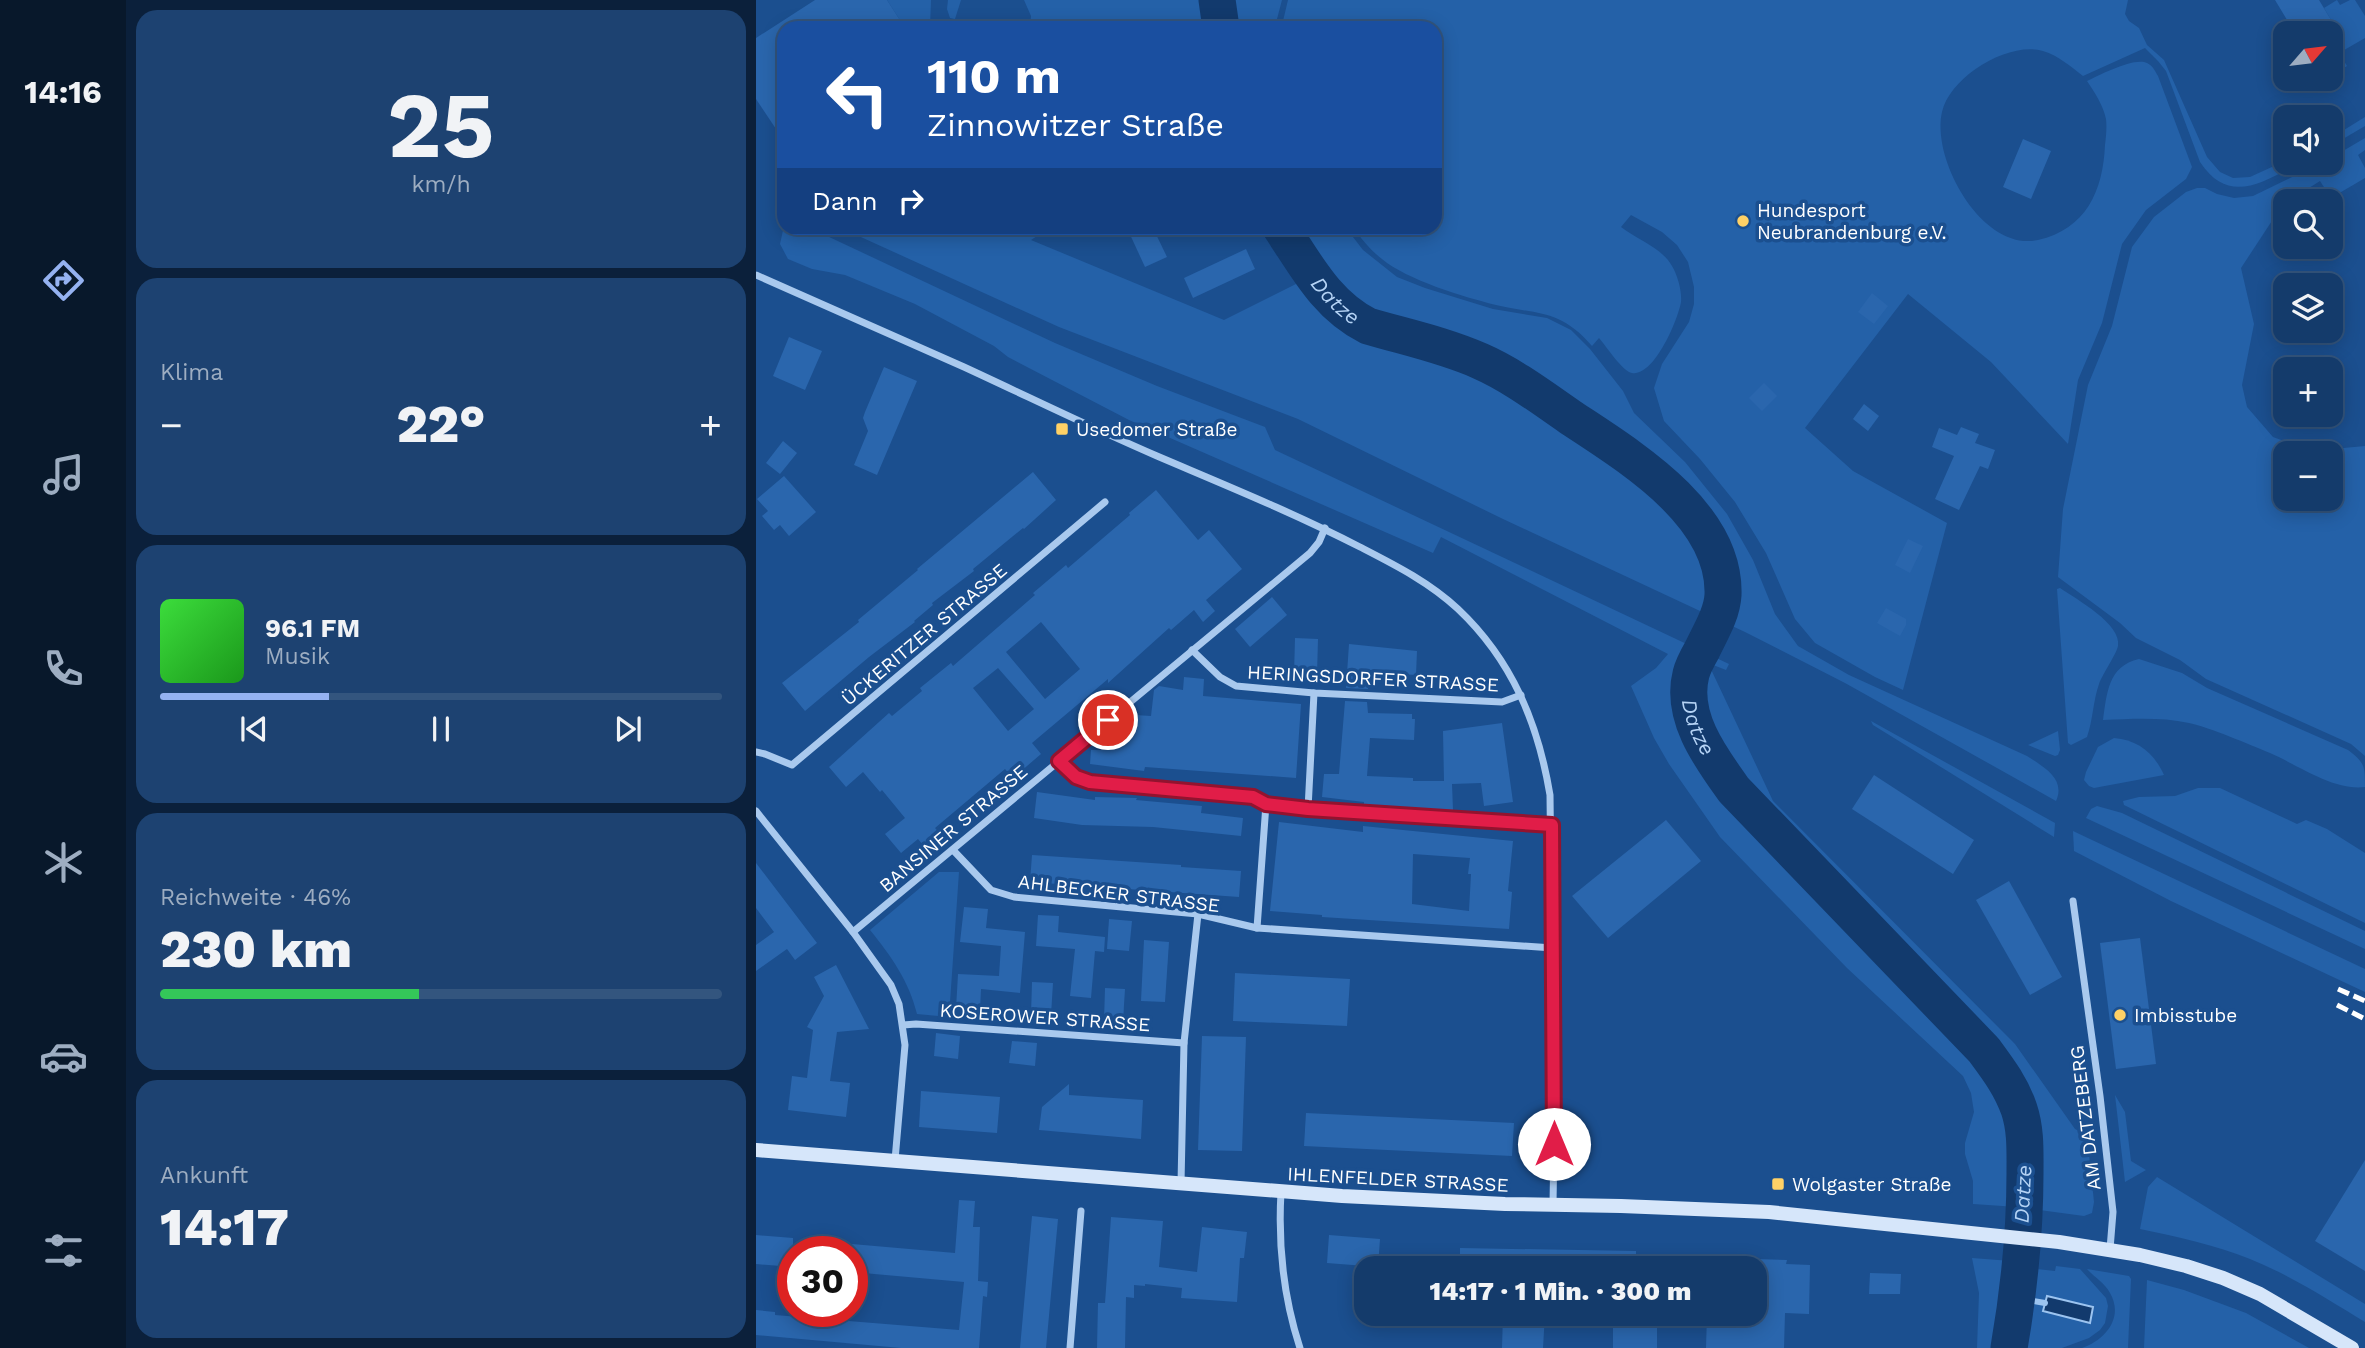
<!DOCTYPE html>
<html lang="de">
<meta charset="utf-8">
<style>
:root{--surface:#143b6b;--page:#1d4271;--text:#f1f3f6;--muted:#9dadc1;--line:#33557e;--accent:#95b2f1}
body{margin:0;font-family:"Work Sans",sans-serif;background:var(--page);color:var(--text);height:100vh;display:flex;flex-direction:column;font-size:26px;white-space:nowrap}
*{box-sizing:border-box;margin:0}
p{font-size:23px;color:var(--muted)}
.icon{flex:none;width:38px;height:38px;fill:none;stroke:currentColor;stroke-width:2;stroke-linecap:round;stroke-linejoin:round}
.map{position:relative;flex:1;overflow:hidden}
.sheet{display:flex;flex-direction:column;gap:10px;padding:10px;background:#0b203b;width:630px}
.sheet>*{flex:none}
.banner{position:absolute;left:21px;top:21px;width:665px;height:214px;border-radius:21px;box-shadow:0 4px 18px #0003,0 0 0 2px var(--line);background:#1a4fa0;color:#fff;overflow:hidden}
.needle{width:46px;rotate:62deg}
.fabs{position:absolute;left:1517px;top:21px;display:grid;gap:14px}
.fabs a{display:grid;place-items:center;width:70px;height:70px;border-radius:14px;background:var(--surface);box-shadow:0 4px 18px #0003,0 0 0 2px var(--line);font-size:35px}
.speed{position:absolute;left:21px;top:1236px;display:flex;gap:14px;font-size:35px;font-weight:700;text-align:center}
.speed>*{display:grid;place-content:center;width:91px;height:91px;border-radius:50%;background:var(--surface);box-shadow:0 4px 18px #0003,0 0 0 2px var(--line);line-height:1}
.speed .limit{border:10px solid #d22;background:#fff;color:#111}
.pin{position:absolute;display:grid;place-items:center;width:60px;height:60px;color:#fff;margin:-30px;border:4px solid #fff;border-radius:50%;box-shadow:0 2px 7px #0007}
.me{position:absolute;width:77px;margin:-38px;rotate:0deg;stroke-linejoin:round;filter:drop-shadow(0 0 5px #0008)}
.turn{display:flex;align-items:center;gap:24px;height:147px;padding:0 35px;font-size:32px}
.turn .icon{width:91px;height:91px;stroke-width:2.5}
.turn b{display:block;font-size:49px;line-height:60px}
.then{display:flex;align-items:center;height:66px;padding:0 35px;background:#0003;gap:14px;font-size:26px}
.big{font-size:52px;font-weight:800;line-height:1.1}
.sheet .card{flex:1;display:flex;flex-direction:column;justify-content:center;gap:10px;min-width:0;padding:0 24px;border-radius:21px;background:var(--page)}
.sheet .dial{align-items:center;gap:0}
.dial b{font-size:91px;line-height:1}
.song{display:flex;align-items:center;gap:21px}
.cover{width:84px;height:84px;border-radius:10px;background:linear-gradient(135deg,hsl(120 70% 55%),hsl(120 70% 35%))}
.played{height:7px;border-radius:4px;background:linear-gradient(90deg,var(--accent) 30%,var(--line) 30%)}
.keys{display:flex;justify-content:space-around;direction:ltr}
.heat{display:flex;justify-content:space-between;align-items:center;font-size:38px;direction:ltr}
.charge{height:10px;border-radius:5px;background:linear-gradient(90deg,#34c759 46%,var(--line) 0)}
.trip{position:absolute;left:598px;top:1256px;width:413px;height:70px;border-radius:21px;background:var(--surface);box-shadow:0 4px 18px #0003,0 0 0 2px var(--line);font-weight:800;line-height:70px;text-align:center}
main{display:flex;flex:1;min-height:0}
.menu{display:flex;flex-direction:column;width:126px;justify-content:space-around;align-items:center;background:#08182b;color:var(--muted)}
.menu .icon{width:49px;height:49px}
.menu .on{color:var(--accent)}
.menu b{font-size:32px;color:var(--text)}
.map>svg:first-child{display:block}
</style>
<main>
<nav class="menu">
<b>14:16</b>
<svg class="icon on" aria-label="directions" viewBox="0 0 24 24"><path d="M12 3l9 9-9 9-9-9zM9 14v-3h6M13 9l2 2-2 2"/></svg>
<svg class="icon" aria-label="music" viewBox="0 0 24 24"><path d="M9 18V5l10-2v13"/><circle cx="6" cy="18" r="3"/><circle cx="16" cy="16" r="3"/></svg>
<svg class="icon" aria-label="phone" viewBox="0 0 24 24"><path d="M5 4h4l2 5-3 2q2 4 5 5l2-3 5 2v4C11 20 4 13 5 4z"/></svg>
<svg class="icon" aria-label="climate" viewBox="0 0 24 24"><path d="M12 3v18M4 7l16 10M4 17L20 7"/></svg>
<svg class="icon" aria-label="car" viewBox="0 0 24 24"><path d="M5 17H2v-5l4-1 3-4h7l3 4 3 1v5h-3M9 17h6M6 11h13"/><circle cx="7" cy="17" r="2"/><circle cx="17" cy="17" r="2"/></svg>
<svg class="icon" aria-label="filters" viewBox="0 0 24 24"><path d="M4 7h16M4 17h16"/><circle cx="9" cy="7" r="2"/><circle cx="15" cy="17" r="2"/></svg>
</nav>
<section class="sheet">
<div class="card dial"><b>25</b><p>km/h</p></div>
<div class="card"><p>Klima</p>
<div class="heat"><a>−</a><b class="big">22°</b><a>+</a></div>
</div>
<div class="card">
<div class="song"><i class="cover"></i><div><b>96.1 FM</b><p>Musik</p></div></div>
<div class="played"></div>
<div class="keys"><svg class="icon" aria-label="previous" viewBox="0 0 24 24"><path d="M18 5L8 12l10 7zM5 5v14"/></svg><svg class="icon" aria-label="pause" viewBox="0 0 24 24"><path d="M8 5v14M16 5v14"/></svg><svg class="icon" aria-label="next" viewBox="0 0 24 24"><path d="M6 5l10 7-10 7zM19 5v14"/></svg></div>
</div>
<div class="card"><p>Reichweite · 46%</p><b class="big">230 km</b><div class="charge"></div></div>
<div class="card"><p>Ankunft</p><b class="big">14:17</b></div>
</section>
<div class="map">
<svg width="1609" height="1348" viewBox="0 0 1609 1348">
<rect width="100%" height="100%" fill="#1b4f8f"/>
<!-- green -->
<g fill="#2461a8" fill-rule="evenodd">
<polygon points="131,0 175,0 174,28 149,28"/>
<polygon points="192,0 205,0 199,19 194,18 191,9"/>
<polygon points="268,0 526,0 521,19 522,28 274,28 275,16"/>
<path d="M 532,0 L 1372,0 L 1369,14 L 1373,21 L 1383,28 L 1391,45 L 1408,60 L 1451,157 L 1464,172 L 1477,178 L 1494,177 L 1529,161 L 1543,163 C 1507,182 1473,206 1444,162 L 1410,71 L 1402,61 L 1389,48 L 1327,76 C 1314,66 1303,56 1287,51 C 1252,41 1194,77 1186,112 C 1175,159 1226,252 1282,240 C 1330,229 1347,191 1349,145 C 1350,137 1351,127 1350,119 C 1347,105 1339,93 1331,81 C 1344,75 1378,57 1391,63 C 1397,66 1399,71 1402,76 L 1436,167 L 1430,179 L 1390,210 L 1366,244 L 1346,323 L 1322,380 L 1312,444 L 1235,362 L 1152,294 L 1049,428 L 1097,471 L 1191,523 L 1147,690 L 1119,677 L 1059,643 L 1039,619 L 1010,553 L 979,502 L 944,459 L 908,421 L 898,388 L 906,364 L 933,322 L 938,304 L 938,287 L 932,262 L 921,245 L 906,232 L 875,215 L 865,227 C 882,240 906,248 916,266 C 922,276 926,292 925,302 C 922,320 898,377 876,373 C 867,372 850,346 843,338 L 836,346 C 804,309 783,315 740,305 C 708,297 651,280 626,259 C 614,250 606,239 597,228 L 679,228 L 679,28 L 528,28 L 527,21 Z"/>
<polygon points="1581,0 1584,5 1594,0 1599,0 1609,16 1609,38 1583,53 1591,66 1588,68 1576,47 1587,40 1568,8"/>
<polygon points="1609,117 1609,126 1575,146 1575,138"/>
<path d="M 1609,138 L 1609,150 L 1602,155 L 1609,168 L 1609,178 L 1575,198 L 1564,181 L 1527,204 L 1485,268 L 1498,324 L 1486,385 L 1491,407 L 1517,437 L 1555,451 L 1609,446 L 1609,756 L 1595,744 L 1450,679 L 1424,660 L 1380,638 L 1364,623 L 1302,577 L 1307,509 L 1332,385 L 1356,326 L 1376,247 L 1398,217 L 1430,192 L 1441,188 L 1449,188 L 1461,194 L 1478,198 L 1497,196 L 1565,163 L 1575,163 L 1575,158 ZM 1530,453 L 1575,453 L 1575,499 L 1530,499 Z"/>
<polygon points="28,226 54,228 299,343 401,386 509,427 519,450 973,664 970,670 952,663 1017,801 1259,1044 1319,1129 1331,1135 1338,1202 1336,1213 1328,1216 1261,1207 1217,1204 1217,1181 1209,1154 1209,1143 1218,1112 1215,1093 1207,1076 1091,968 964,837 913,764 898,738 875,686 900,668 912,654 685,537 677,553 373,420 252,357 238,346 159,304 89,275 56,269 32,259 24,244"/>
<path d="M 85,228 L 293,228 L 275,240 L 468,320 L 542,283 L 508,228 L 590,228 L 607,250 L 641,277 L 669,288 L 737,309 L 791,318 L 815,330 L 834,349 L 867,391 L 878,413 L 929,462 L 971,514 L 997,560 L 1019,614 L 1042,646 L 1093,675 L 1271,756 C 1288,767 1310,779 1300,801 L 1089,683 L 989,632 L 747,519 L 542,419 L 303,327 Z"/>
<path d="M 1304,588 C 1320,599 1366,624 1362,646 C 1360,655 1347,673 1343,684 C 1337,701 1337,720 1331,737 L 1315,745 L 1312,743 L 1301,589 Z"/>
<path d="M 1383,659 L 1426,673 L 1451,688 L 1592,750 C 1609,763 1609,766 1609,787 C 1577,791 1542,765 1514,753 C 1492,744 1455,728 1433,723 C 1405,717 1376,719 1347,720 C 1351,693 1352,666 1383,659 Z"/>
<polygon points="1115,721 1299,823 1298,837 1117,725"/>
<polygon points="1302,731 1304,750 1302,755 1299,756 1272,745"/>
<path d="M 1358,738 C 1382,740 1398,753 1408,775 L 1338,788 L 1333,786 L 1328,780 L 1330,772 L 1342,747 Z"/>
<polygon points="1442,788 1464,788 1541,824 1550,820 1571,829 1609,853 1609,923 1368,805 1367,801 1383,797 1419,796"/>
<polygon points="1341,806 1366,813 1609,931 1609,949 1330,818 1335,809"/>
<polygon points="1317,831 1609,969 1609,992 1415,901 1318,851"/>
<path d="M 183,872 L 203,872 L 193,1017 L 161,1014 C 153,981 135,956 114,930 Z"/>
<polygon points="1359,1095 1369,1112 1375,1161 1390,1170 1369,1182"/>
<path d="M 1401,1177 L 1609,1304 L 1609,1322 C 1573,1300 1534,1275 1494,1259 C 1459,1245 1422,1237 1384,1229 L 1392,1187 Z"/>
<path d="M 1216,1258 L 1255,1261 L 1255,1266 L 1299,1271 L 1300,1266 L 1324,1269 L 1350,1298 L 1352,1306 L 1349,1323 L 1344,1330 L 1333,1338 L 1306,1348 L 1221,1348 L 1223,1293 ZM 1290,1296 L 1337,1307 L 1334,1322 L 1287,1311 Z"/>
<path d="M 1331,1269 L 1373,1276 L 1375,1279 L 1372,1348 L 1326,1348 C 1350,1340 1368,1317 1354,1293 C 1349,1283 1338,1277 1331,1269 Z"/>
<polygon points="1391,1280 1428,1290 1490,1313 1553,1348 1388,1348"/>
</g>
<!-- water -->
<polygon fill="#123a6d" stroke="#9cc4f0" stroke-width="2" points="1291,1296 1337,1307 1334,1323 1287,1311"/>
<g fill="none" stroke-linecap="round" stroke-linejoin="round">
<!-- stream -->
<polyline stroke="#9cc4f0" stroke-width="6" points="1261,1298 1289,1303"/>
<!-- river -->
<g stroke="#123a6d" stroke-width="37">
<polyline points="461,0 465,28"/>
<path id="s1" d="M 525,228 C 550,265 570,305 612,326 C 649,337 688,345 724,361 C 756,375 785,397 814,417 C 873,456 970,514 967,595 C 966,614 954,633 946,650 C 942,657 937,666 935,674 C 924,717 955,758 978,790 L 1228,1050 C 1242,1069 1255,1086 1263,1109 C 1270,1130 1269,1151 1269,1173 C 1269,1231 1263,1290 1253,1348"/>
</g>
</g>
<!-- building -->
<g fill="#2a66ad" fill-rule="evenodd">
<polygon points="59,0 131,0 149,28 28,28 28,141 0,99 0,38"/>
<polygon points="1519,0 1563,0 1583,33 1539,33"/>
<polygon points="1267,139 1295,151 1275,199 1247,187"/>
<polygon points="371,228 397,228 411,257 389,267"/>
<polygon points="490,249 499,269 437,298 428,278"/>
<polygon points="1116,293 1132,306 1118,324 1102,312"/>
<polygon points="33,337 66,351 49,390 17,376"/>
<polygon points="128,367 161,381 121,475 98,465 112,431 107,418 109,412"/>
<polygon points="1008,383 1021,396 1006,411 993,398"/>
<polygon points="1108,404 1123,416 1112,431 1097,419"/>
<polygon points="1205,427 1223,434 1219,443 1239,450 1232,469 1224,466 1203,510 1179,499 1198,456 1176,447 1183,428 1201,435"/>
<polygon points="27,441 41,453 24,474 10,463"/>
<polygon points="277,472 300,500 268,529 267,528 217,569 218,571 176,603 177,605 158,621 159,622 113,657 49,711 26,683 103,622 102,620 162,570 161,569"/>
<polygon points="28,476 60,512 33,536 24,525 18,530 6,516 12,511 1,499"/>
<path d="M 400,490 L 442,540 L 453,530 L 486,569 L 450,600 L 459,611 L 447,622 L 438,610 L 415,630 L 413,628 L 352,683 L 352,679 L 276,743 L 285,754 L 257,778 L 249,769 L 179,828 L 188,838 L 172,851 L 162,839 L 145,853 L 129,834 L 149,818 L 126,790 L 124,792 L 107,772 L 90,787 L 73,767 L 133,713 L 136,716 L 166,691 L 164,688 L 195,663 L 197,666 L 279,595 L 277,593 L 310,565 L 312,568 L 374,515 L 373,513 ZM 285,622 L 324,669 L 289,699 L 250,652 ZM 242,668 L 278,709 L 252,731 L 217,688 Z"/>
<polygon points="1152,539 1167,546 1154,573 1139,565"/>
<polygon points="516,597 531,615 494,647 479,629"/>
<polygon points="1130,608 1150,619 1150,625 1144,636 1121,623"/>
<polygon points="539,638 562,639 561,675 538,675"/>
<polygon points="593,644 661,651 660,675 613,672 612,689 590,688"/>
<polygon points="428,677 448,679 447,696 545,704 540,778 389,767 388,771 334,764 335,750 349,750 350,731 352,728 378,730 379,715 395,716 398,690 403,686 427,690"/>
<polygon points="589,701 611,702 612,713 656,714 656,719 659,719 658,740 614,738 611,776 657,778 657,781 688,781 687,731 746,723 757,802 728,806 725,783 696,784 697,810 686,812 608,807 608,802 566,797 568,774 583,774"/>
<polygon points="1118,775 1218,840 1197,874 1096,809"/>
<polygon points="281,792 339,800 339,797 381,798 380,800 446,806 445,813 487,818 485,836 397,827 326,825 278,818"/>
<polygon points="910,820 945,861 852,938 816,896"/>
<path d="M 523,822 L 607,832 L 607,826 L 757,841 L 752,891 L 756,892 L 753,929 L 566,917 L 566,915 L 514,911 ZM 657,854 L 714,858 L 712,874 L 715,874 L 713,911 L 656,904 Z"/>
<polygon points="276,855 425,865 425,867 485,871 483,897 274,882"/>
<polygon points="0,863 61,943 39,960 31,949 0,971 0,945 18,932 0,908"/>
<polygon points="1253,881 1306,977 1274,995 1220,900"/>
<polygon points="208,907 232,909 230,928 269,932 264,993 225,989 224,1010 200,1009 202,974 243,976 245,946 204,942"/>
<polygon points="282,915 303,916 302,932 349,937 348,952 339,951 335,998 314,996 319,949 280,946"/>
<polygon points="353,919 376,921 373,951 351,949"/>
<polygon points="1384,938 1400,1064 1360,1069 1344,943"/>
<polygon points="388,940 413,942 409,1002 385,1001"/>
<polygon points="80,965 113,1029 81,1032 74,1081 94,1083 90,1117 32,1110 36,1076 51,1078 57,1030 51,1027 68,996 58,977"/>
<polygon points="479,973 594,979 591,1026 477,1021"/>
<polygon points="276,982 297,983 295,1015 275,1014"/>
<polygon points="349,988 369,989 367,1022 348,1021"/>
<polygon points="180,1033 204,1036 202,1059 178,1056"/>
<polygon points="446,1036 490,1037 486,1151 442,1150"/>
<polygon points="256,1041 281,1043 279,1066 253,1063"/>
<polygon points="313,1084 313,1095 387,1100 385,1139 283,1130 286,1107"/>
<polygon points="165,1091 244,1097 241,1133 163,1127"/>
<polygon points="550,1113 758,1123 756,1156 548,1146"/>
<polygon points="1609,1160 1609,1271 1559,1241"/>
<polygon points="203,1200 219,1201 217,1227 224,1227 222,1281 232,1282 231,1297 227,1296 223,1348 145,1348 0,1335 0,1310 19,1312 19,1315 203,1330 208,1282 96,1272 96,1244 199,1253"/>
<polygon points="276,1216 302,1219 290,1348 264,1348"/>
<polygon points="355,1217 407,1221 403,1267 441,1272 446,1227 491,1232 488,1258 484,1258 481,1302 425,1298 426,1288 389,1284 389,1286 378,1285 378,1298 370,1297 369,1348 341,1348 342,1303 349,1303"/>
<polygon points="0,1235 37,1238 37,1267 0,1264"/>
<polygon points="573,1235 624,1239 622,1267 571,1263"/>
<polygon points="704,1248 880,1251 880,1269 704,1269"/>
<polygon points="999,1259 1031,1260 1030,1264 1054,1265 1053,1314 1029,1313 1028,1348 950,1348 951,1314 999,1314"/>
<polygon points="1114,1273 1145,1274 1144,1294 1113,1294"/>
<polygon points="747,1314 789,1314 787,1348 746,1348"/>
<polygon points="857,1322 901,1323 901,1348 857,1348"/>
</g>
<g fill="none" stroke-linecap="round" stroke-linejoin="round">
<!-- street -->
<g stroke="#a9c9ee" stroke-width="7">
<path d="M 0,275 C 69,306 139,336 208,367 C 273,397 336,428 401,456 C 469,485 538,513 604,547 C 639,565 673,582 702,609 C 756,660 782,723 794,795 L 798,1144 L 797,1204"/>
<polyline points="436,650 464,677 480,686 558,693 746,702 765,695"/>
<polyline points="0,752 9,754 36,765 349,502"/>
<polyline points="303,761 320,777 334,782 497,797 510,804 552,809 796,825"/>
<polyline points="552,809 558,693"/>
<polyline points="0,811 97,932 135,985 143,1004 149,1045 139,1160"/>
<polyline points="197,850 235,890 258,897 442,914 501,928 797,948"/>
<polyline points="1317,901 1344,1096 1357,1212 1354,1249"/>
<polyline points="501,928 510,804"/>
<polyline points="97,932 554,553 563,542 569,528"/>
<polyline points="147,1025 160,1024 428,1043"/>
<polyline points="425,1183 428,1043 442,914"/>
<path d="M 525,1192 C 522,1244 528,1299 544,1348"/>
<polyline points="314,1348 325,1211"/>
</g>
<!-- secondary -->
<polyline stroke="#d6e6fa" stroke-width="14" points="0,1150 586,1196 749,1204 865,1206 1013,1212 1303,1242 1384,1255 1430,1266 1467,1278 1504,1294 1596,1348"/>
<!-- rail -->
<g stroke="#fff" stroke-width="5" stroke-dasharray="12 5" stroke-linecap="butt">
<polyline points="1582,989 1609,1001"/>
<polyline points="1581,1005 1609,1019"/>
</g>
</g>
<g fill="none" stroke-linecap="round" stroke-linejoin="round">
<!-- route casing -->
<g stroke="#92132f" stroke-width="18">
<polyline id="route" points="352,720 303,761 320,777 334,782 497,797 510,804 552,809 796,825 798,1144"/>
</g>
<!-- route -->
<use href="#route" stroke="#e11d48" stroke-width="12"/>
</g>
<!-- markers -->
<g fill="#ffd166" stroke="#1b4f8f" stroke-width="2.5">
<circle cx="987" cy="221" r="7"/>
<rect x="299" y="422" width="14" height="14" rx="3.5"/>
<circle cx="1364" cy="1015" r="7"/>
<rect x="1015" y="1177" width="14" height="14" rx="3.5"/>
</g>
<g text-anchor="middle" stroke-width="7" stroke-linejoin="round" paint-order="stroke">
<!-- poi labels -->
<g font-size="19" fill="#fff" stroke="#1b4f8f" text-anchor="start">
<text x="1001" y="217">Hundesport<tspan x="1001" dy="22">Neubrandenburg e.V.</tspan></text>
<text x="320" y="436">Usedomer Straße</text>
<text x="1378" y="1022">Imbisstube</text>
<text x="1036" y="1191">Wolgaster Straße</text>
</g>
<!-- street labels -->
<g font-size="19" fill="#fff" stroke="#1b4f8f">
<text transform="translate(168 634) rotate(-40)" y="7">ÜCKERITZER STRASSE</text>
<text transform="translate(617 678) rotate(3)" y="7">HERINGSDORFER STRASSE</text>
<text transform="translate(197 828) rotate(-40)" y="7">BANSINER STRASSE</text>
<text transform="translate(363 893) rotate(7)" y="7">AHLBECKER STRASSE</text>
<text transform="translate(289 1017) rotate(4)" y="7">KOSEROWER STRASSE</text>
<text transform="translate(1329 1118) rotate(-97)" y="7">AM DATZEBERG</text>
<text transform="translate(642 1179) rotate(3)" y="7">IHLENFELDER STRASSE</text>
</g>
<!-- water labels -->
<g font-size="21" font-style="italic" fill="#b5d3f5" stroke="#1b4f8f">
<text dy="7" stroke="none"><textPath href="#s1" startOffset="91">Datze</textPath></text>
<text dy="7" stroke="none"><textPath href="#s1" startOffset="742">Datze</textPath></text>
<text transform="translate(1267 1194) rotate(-87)" y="7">Datze</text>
</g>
</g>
</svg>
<div class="fabs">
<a><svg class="needle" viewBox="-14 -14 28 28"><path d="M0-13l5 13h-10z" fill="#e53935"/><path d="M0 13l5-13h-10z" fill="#9dadc1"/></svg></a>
<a><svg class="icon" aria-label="sound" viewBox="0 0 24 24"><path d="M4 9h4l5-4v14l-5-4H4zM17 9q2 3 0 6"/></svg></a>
<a><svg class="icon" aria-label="search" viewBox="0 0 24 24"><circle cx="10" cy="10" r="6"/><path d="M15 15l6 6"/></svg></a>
<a><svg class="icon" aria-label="layers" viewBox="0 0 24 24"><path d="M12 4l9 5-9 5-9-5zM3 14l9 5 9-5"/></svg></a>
<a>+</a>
<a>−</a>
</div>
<div class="speed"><div class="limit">30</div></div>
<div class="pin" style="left:352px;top:720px;background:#d93025"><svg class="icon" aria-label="arrive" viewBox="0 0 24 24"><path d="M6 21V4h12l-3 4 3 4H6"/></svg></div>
<svg class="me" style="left:798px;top:1144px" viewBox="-20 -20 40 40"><circle r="19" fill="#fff"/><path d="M0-13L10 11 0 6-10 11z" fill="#e11d48"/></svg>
<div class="trip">14:17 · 1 Min. · 300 m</div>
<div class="banner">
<div class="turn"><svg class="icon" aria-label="left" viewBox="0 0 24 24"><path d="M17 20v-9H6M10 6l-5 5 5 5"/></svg><div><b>110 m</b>Zinnowitzer Straße</div></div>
<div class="then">Dann<svg class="icon" aria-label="right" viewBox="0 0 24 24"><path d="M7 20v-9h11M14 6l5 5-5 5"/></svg></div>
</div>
</div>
</main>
